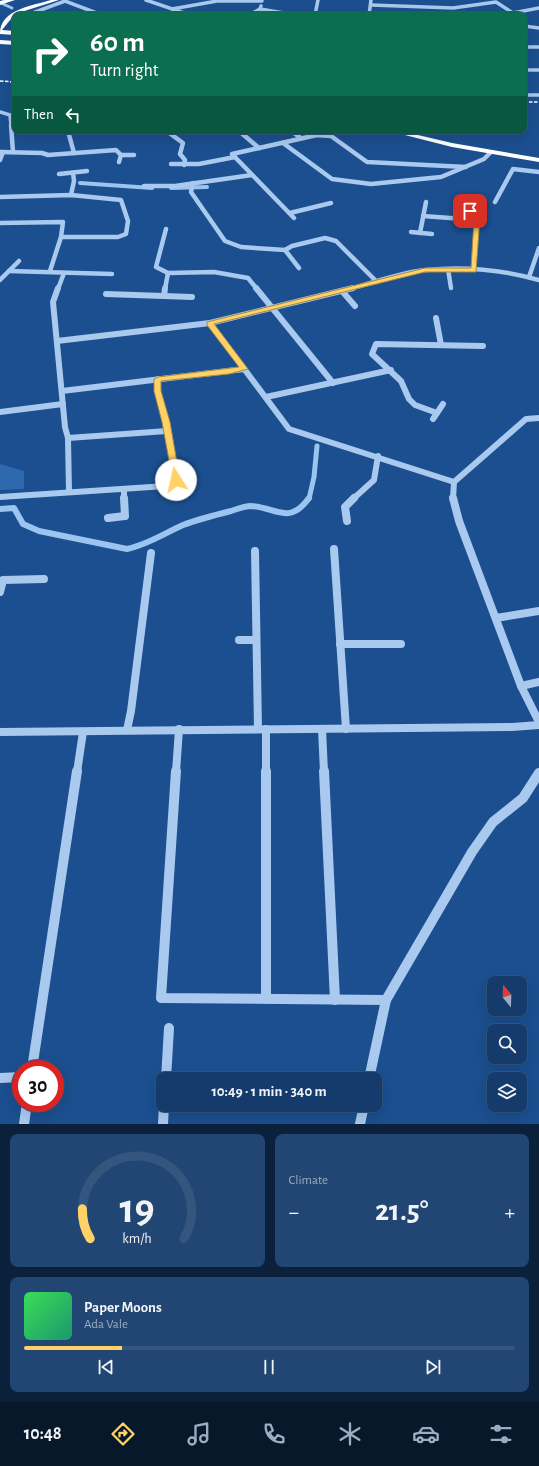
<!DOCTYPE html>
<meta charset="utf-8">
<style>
:root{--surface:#143b6b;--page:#214673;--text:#f1f3f6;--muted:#9dadc1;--line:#33557e;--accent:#ffd166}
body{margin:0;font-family:"Alegreya Sans",sans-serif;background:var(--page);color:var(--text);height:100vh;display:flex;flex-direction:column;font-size:15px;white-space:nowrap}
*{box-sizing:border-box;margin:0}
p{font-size:13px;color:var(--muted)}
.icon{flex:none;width:22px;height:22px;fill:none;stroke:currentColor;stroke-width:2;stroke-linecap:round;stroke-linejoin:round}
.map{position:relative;height:1124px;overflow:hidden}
.sheet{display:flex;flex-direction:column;gap:10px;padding:10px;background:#0b203b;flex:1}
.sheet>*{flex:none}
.guide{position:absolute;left:12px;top:12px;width:515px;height:122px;border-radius:8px;box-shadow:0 4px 16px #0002,0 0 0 1px var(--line);background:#0b6e4f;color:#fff;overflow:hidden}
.needle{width:26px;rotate:341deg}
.fabs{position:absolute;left:487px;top:976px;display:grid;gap:8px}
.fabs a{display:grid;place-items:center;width:40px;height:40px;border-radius:8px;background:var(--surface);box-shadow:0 4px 16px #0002,0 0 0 1px var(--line);font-size:20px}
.speed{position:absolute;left:12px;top:1060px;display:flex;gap:8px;font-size:20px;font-weight:700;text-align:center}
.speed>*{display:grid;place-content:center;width:52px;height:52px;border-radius:50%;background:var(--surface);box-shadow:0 4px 16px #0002,0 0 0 1px var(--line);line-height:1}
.speed .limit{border:6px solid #d22;background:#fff;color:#111}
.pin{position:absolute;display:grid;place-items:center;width:34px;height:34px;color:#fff;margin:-17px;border-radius:8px;box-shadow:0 2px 6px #0006}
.me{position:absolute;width:44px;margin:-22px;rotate:350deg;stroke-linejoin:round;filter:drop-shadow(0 0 3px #0008)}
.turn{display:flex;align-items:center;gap:14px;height:84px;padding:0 12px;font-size:18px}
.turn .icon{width:52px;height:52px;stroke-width:2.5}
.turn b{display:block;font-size:28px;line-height:34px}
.then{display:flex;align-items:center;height:38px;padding:0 12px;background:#0003;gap:8px;font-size:15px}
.big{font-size:30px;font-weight:700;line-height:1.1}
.sheet .card{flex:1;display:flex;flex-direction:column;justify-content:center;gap:6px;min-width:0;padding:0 14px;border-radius:8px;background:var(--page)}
.sheet .dial{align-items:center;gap:0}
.dial svg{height:104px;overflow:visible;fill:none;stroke:var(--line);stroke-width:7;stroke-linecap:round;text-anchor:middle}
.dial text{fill:var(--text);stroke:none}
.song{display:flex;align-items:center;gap:12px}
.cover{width:48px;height:48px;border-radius:6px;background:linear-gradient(135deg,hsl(130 70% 55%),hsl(160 70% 35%))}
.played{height:4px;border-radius:2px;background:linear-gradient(90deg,var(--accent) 20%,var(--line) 20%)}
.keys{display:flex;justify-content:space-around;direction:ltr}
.heat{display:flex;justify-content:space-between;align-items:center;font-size:22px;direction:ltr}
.sheet .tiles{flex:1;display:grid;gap:10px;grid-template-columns:1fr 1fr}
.card:last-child{grid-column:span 2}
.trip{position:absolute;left:156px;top:1072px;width:226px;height:40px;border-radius:8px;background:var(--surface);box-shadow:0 4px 16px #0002,0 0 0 1px var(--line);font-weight:700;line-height:40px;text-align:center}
.dock{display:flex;height:64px;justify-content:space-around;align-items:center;background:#08182b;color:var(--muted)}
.dock .icon{width:28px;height:28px}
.dock .active{color:var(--accent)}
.dock b{font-size:18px;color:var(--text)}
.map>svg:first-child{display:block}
</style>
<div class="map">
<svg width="539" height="1124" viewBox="0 0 539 1124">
<rect width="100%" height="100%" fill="#1b4f8f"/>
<!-- green -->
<polygon fill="#2e69ad" points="0,464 24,471 24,489 0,490"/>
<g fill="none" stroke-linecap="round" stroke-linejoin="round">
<!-- stream-far3 -->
<polyline stroke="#9cc4f0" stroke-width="3" points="4,0 3,4 12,8"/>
<!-- stream-far2 -->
<g stroke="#9cc4f0" stroke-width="4">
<polyline points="80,183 152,188"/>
<polyline points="171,188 207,187"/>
</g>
<!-- stream-far1 -->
<polyline stroke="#9cc4f0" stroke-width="5" points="309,499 314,477 317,446"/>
<!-- stream -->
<path stroke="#9cc4f0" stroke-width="6" d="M 0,509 L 14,508 L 23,524 L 39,531 L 127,549 C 147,545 165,533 183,525 C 199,519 215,515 231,511 C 237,509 245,506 251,506 C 276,507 289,526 309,498"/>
<!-- minor-far4 -->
<g stroke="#a9c9ee" stroke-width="3.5">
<polyline points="146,0 190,15"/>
<polyline points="371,5 453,8 496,2 513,13 513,15"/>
<polyline points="172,9 217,1 262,1"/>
<polyline points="260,9 296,15"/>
<polyline points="513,13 539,8"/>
<polyline points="27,15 65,1 102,15"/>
<polyline points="249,15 260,9 261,6"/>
<polyline points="315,15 318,0"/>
<polyline points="369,15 371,0"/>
<polyline points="524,26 539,28"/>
<polyline points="524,47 539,47"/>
<polyline points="524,70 539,70"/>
<polyline points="524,95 539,95"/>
<polyline points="0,112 10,115 11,126"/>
</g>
<!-- minor-far3 -->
<g stroke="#a9c9ee" stroke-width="4.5">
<polyline points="11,125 13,152"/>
<polyline points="68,131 74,153"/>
<polyline points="162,131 168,132 183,143 180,154 185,160 184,165"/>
<polyline points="239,131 259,148"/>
<polyline points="291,131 301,138"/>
<polyline points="283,143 332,179 371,184 441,177 484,159 490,153"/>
<polyline points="0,152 42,153 48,155 116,150 121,155 119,162"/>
<polyline points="121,155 134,155"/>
<polyline points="0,160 3,152"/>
<polyline points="171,164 199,164 235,157"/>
<polyline points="59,174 87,171"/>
<polyline points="193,183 191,192 225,241 241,247 285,250 292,246 325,238 336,241 377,282"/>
<polyline points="144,186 175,186 252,175"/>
<polyline points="71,195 74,181 73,173"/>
<polyline points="0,197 71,195 121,200 128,221 126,234 118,237 61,237"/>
<polyline points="495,202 513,169 539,172"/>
<polyline points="464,206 477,216 474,270"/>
<polyline points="290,213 331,203"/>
<polyline points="423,216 477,220"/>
<polyline points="294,218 232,154 317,135 331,136 367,162 466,167"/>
<polyline points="0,223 63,222 61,237 50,271"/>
<polyline points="166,229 156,267 168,273 214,272 248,278 257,289"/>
<polyline points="411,232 432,234"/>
<polyline points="420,233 426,202"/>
<polyline points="285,250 299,268"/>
<polyline points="448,269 451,288"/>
<polyline points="9,271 112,274"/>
<polyline points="529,277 539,248"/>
<polyline points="0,280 19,261"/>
<polyline points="58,289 64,273"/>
<polyline points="165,289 168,273"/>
<path d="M 349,289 C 373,283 401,272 426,270 C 464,266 503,270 539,280"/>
</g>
<!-- minor-far2 -->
<g stroke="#a9c9ee" stroke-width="6">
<polyline points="58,288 53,302 65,427 68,438 69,492"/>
<polyline points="256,288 333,383"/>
<polyline points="353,288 210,323 289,429 454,482"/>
<polyline points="342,291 355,306"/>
<polyline points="106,294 192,297"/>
<polyline points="164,296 165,288"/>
<polyline points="436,318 441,345"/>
<polyline points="57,341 210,323"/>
<polyline points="62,391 244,369"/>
<polyline points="266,397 391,370"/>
<polyline points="0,412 63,404"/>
<polyline points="437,413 415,405 409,399 401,381 372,354 376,344 483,346"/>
<polyline points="433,419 443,404"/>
<polyline points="68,438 167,431"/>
<polyline points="124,489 124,499"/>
<polyline points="0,497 166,486 176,480 166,421 157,391 158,379"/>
<polyline points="353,499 374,480 378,456"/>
<polyline points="453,499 454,482 526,419 539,418"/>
</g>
<!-- minor-far1 -->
<g stroke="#a9c9ee" stroke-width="8">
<polyline points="453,498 459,521 521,686 539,722"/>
<polyline points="108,518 125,516 124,498"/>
<polyline points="347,521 345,507 354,498"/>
<polyline points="334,549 346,729"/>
<polyline points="255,551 258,729"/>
<polyline points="0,592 3,580 44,579"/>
<polyline points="496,618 539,611"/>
<polyline points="239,640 256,640"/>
<polyline points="340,644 401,644"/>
<polyline points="521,686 539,682"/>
<polyline points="266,729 266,772"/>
<polyline points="322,729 324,772"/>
<polyline points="127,730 131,711 151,553"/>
<polyline points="0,732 512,727 539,725"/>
<polyline points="77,772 83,732"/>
<polyline points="176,772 179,729"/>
</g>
<!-- minor -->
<g stroke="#a9c9ee" stroke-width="10">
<polyline points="176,771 161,998 386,1000"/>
<polyline points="266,771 266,999"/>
<polyline points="324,771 335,1000"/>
<polyline points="32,1069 77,771"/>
<polyline points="0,1078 21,1077"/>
<polyline points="166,1079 169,1028"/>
<polyline points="369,1079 386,1000 472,852 493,822 523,798 539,773"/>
<polyline points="24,1124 27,1103"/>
<polyline points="163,1124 164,1105"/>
<polyline points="360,1124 364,1105"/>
</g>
<!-- highway -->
<g fill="#fff" fill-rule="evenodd">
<polygon points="6,0 15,0 0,5 0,1"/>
<path d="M 51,0 L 59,0 L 15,14 L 2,30 L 15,31 L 15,35 L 0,34 C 0,9 32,6 51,0 Z"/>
<polygon points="0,40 15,41 15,45 0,44"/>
<polygon points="389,131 401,131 452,143 539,158 539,162 452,147"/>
</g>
<!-- rail -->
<g stroke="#fff" stroke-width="1.5" stroke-dasharray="3.5 1.5" stroke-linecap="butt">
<polyline points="0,81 15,82"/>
<polyline points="524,102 539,102"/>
</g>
</g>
<!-- route -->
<polygon fill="#ffd166" stroke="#a68842" points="468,210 473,210 480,216 476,272 425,272 214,324 248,369 229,374 161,381 161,391 170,422 180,480 176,483 173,482 162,422 154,391 154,379 158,377 239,367 207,325 207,322 425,268 471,268 474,220"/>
</svg>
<div class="fabs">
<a><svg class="needle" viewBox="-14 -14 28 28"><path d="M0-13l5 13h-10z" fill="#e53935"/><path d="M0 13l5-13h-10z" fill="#9dadc1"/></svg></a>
<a><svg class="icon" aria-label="search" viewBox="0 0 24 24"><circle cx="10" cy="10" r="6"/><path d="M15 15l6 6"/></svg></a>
<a><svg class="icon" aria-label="layers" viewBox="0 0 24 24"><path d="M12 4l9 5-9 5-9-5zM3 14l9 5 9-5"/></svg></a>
</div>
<div class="speed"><div class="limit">30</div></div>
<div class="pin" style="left:470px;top:211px;background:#d93025"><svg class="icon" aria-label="arrive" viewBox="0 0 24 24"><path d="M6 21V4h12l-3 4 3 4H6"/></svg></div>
<svg class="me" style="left:176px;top:480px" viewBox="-20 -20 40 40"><circle r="19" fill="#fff"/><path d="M0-13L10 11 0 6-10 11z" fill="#ffd166"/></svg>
<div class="trip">10:49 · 1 min · 340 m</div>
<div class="guide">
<div class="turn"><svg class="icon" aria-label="right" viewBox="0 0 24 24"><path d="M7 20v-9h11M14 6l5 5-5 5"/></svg><div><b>60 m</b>Turn right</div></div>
<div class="then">Then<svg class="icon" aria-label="left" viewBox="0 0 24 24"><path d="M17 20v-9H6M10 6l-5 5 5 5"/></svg></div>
</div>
</div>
<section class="sheet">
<div class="tiles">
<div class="card dial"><svg viewBox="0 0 100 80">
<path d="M14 69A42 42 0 1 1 86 69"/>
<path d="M14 69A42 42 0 0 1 8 46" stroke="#ffd166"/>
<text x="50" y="56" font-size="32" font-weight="700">19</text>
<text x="50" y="72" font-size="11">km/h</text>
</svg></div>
<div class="card"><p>Climate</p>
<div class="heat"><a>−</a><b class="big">21.5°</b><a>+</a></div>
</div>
<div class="card">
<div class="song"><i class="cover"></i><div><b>Paper Moons</b><p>Ada Vale</p></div></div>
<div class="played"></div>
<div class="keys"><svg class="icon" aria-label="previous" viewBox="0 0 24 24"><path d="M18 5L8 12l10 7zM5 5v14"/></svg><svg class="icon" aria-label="pause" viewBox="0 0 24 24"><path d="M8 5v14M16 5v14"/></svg><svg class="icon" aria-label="next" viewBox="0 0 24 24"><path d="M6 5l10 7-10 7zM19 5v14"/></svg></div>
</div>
</div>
</section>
<nav class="dock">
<b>10:48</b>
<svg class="icon active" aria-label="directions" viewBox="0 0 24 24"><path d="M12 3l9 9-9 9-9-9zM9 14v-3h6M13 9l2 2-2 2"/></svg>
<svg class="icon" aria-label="music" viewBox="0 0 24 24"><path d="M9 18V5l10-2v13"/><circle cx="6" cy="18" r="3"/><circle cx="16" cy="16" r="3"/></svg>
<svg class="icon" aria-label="phone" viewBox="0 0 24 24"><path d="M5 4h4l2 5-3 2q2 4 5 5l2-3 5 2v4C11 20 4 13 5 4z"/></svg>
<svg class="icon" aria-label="climate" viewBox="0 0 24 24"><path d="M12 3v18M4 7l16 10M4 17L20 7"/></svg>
<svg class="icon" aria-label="car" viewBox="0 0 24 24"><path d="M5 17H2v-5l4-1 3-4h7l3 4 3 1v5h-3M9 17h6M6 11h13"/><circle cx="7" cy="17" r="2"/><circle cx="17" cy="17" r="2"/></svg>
<svg class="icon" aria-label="filters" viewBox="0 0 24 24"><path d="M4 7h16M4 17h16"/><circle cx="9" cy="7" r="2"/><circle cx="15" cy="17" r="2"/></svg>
</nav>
